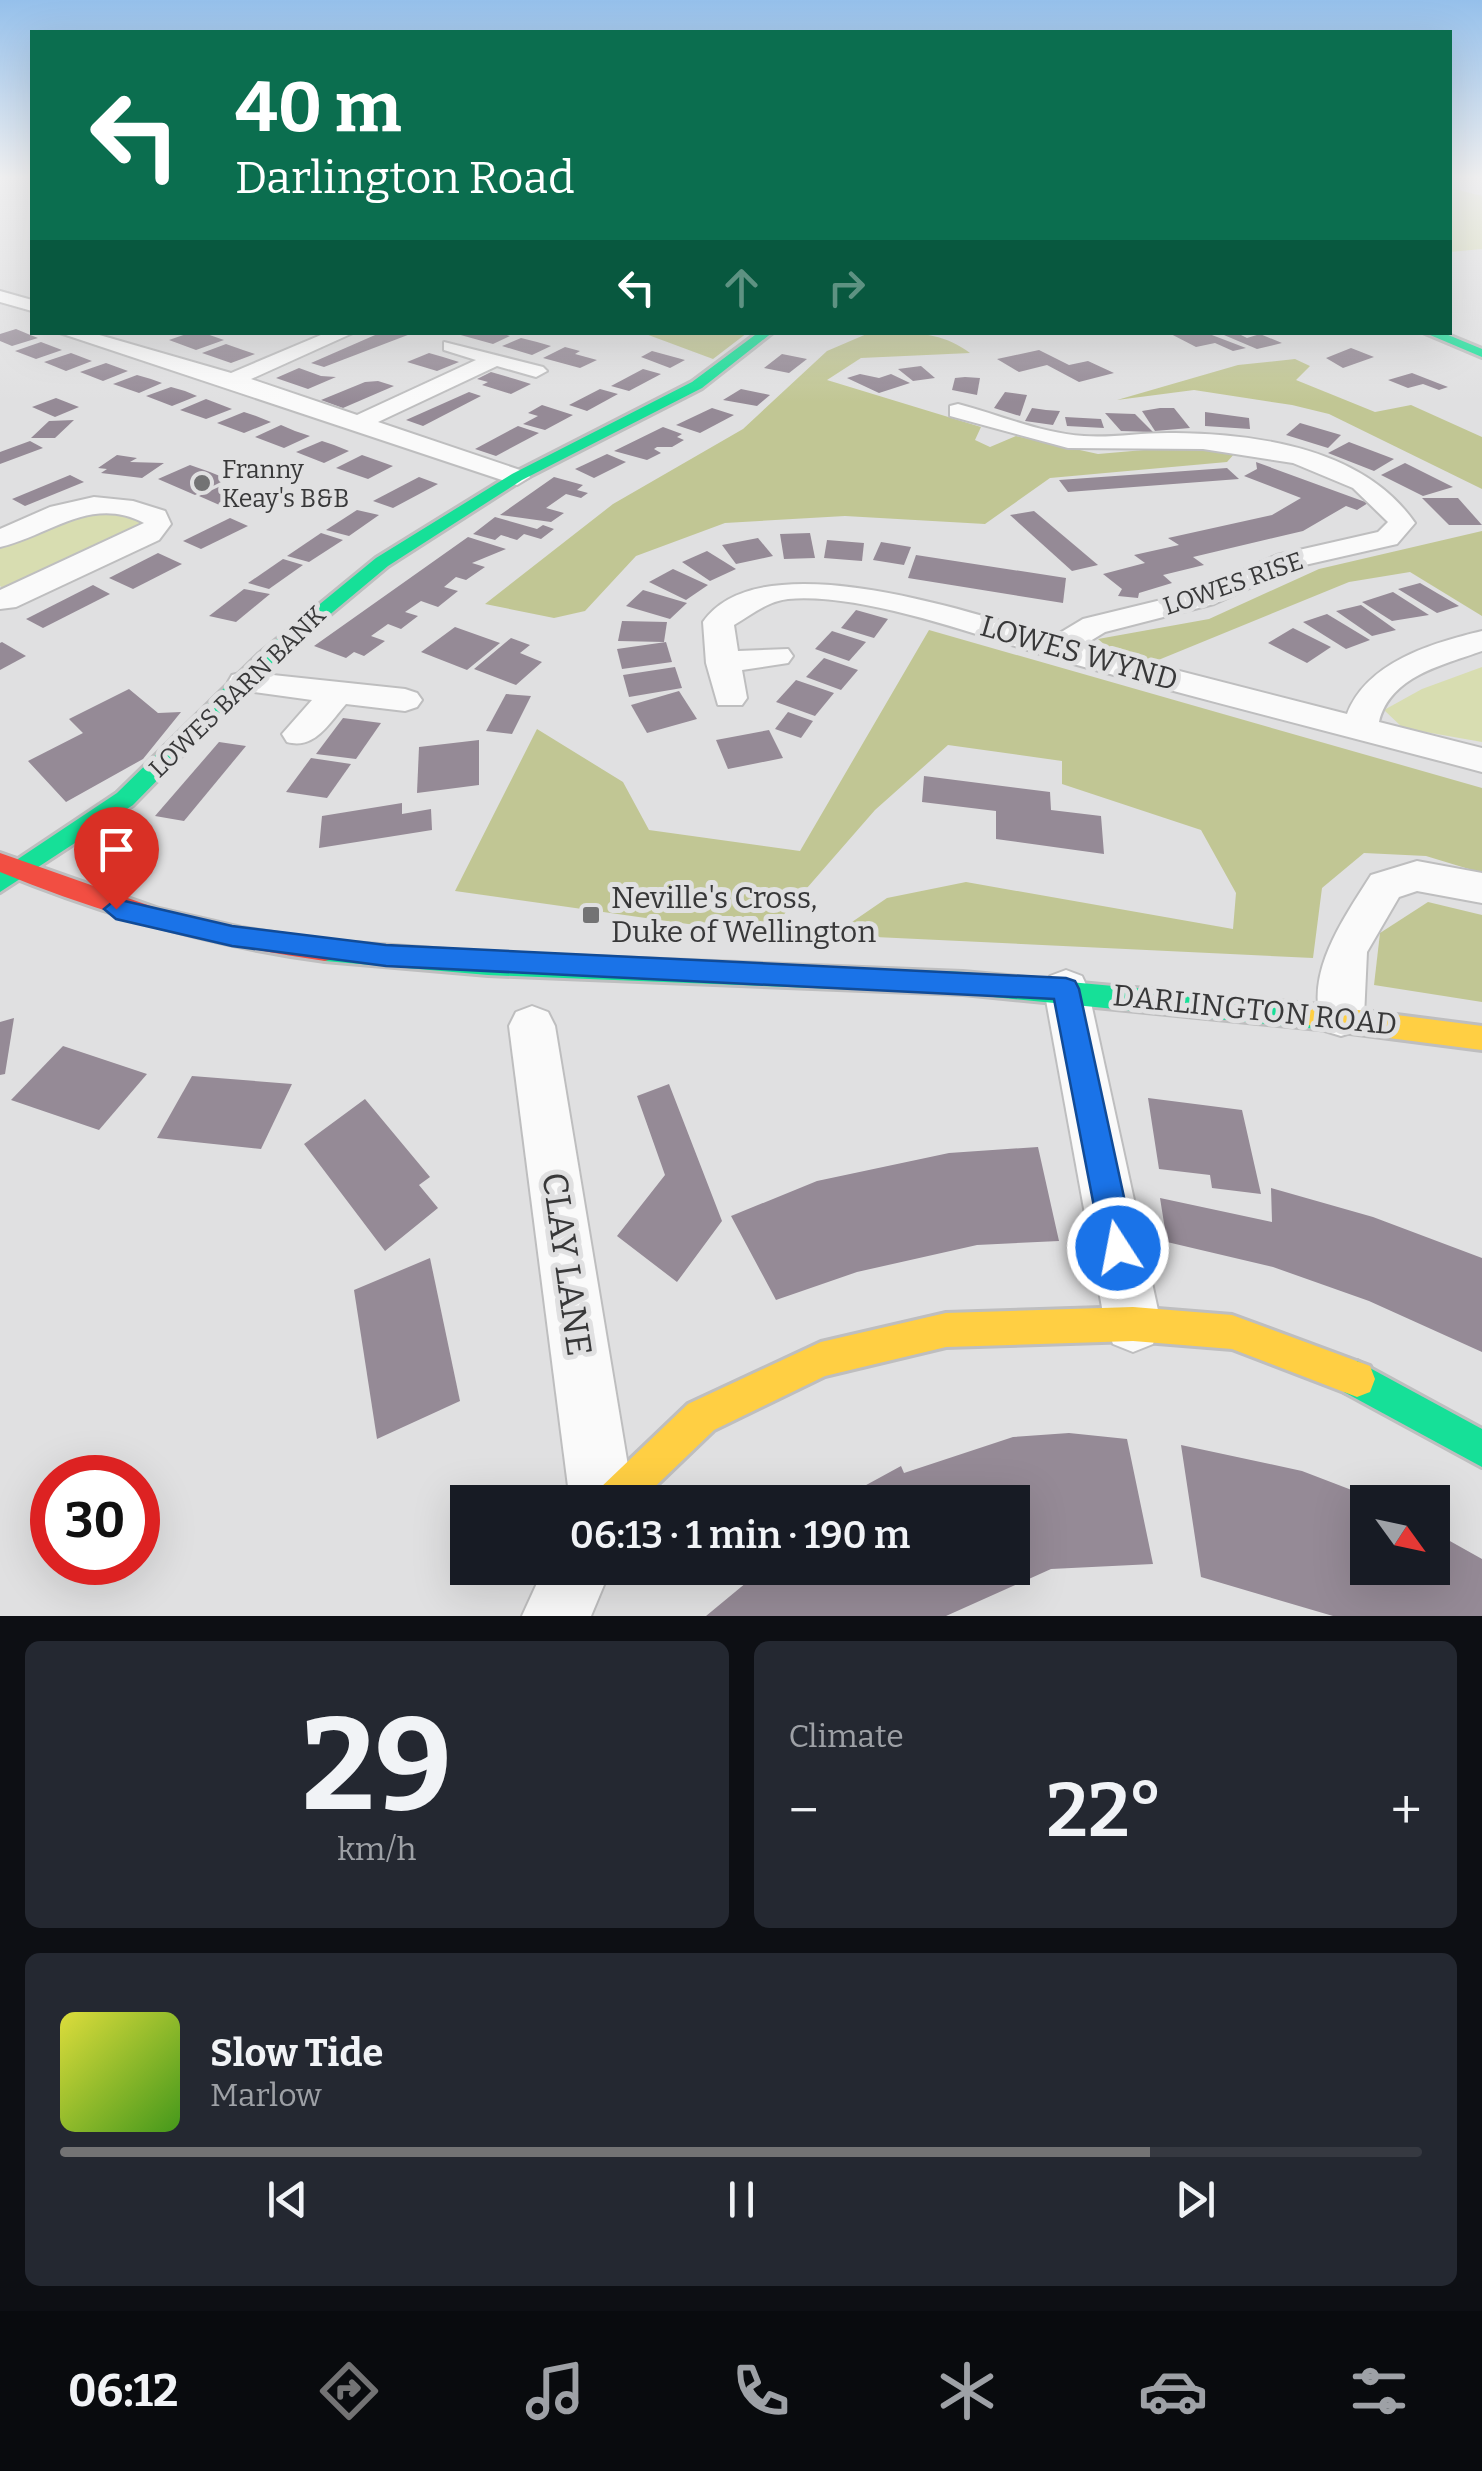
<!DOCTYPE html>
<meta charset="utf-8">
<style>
:root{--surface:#171b24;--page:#242831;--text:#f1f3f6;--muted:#9ea1a6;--line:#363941;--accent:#737374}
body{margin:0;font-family:Bitter,serif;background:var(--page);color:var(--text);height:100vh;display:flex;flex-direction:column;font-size:38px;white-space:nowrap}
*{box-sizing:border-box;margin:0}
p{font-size:32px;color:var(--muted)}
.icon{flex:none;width:55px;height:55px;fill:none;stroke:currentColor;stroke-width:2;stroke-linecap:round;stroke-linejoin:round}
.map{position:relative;height:1616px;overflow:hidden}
.drawer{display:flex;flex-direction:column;gap:25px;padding:25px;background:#0d0f14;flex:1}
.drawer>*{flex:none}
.banner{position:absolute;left:30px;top:30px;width:1422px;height:305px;border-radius:0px;box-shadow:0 10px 40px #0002;background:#0b6e4f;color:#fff;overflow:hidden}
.needle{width:65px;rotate:123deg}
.buttons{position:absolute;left:1350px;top:1485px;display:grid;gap:20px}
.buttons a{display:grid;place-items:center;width:100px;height:100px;border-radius:0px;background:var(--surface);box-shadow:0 10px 40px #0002;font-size:50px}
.speed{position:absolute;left:30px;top:1455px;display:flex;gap:20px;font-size:50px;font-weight:700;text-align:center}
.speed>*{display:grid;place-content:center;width:130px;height:130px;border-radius:50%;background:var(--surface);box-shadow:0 10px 40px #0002;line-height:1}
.speed .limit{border:15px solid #d22;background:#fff;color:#111}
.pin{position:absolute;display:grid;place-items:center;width:85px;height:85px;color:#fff;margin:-102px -42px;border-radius:50% 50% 50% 0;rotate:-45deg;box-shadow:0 0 10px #0007}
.pin .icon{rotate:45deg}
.me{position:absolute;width:110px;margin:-55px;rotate:349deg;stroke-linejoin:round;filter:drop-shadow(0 0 8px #0008)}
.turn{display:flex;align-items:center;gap:35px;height:210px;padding:0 40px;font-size:45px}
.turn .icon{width:130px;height:130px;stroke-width:2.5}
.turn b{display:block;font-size:70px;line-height:85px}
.lanes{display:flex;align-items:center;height:95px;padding:0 40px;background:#0003;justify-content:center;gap:50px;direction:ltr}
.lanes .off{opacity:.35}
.big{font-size:75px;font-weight:600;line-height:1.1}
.drawer .widget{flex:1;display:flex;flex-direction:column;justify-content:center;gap:15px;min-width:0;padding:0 35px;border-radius:15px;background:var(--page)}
.drawer .dial{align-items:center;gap:0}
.dial b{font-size:130px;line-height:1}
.song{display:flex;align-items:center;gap:30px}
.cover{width:120px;height:120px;border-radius:15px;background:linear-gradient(135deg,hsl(60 70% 55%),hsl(100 70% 35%))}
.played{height:10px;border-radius:5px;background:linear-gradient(90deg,var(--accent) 80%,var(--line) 80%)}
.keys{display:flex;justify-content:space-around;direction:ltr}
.heat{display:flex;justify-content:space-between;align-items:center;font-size:55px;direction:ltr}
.drawer .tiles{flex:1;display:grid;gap:25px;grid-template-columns:1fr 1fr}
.widget:last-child{grid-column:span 2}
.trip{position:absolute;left:450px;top:1485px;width:580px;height:100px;border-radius:0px;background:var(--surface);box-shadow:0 10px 40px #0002;font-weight:600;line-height:100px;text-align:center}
.menu{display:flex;height:160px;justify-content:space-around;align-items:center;background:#090b0e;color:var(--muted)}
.menu .icon{width:70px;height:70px}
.menu .active{color:var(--accent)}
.menu b{font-size:45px;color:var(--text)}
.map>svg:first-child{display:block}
</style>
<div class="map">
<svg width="1482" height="1616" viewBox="0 0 1482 1616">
<rect width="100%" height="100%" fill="#e0e0e1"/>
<!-- green -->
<g fill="#d8ddb1">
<polygon points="1450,188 1482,196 1482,249 1450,252"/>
<polygon points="96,507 144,519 143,530 6,590 0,586 0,547"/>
<polygon points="1482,667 1482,742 1403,728 1384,710 1422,689"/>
</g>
<!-- forest -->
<g fill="#c1c694">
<polygon points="643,333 747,333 713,359"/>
<path d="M 869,333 C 907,333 938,329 970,353 L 861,358 L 827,380 L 981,427 L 975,440 L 990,447 L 1016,436 L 1098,454 L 1167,448 L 1235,453 L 1227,462 L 1050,478 L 985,524 L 845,516 L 725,523 L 636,556 L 585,611 L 554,618 L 485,604 L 613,504 L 743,429 L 827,351 Z"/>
<polygon points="1295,359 1310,366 1296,380 1375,412 1411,405 1482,437 1482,489 1329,414 1292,405 1194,390 1117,400 1238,365"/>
<polygon points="1482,531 1482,616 1410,572 1349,582 1151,663 1118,656 1098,639 1209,619 1319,569"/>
<polygon points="929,630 1482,788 1482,873 1426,856 1364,853 1322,888 1313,958 833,935 887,898 966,882 1233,929 1236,893 1201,830 1062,784 1062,761 948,745 875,810 766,935 455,891 537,729 623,782 649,830 800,851"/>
<polygon points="1428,902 1482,915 1482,1002 1374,985 1380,933"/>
</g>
<!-- building -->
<g fill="#958a96">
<polygon points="16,329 28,334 38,338 12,346 0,341 0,334"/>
<polygon points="192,332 201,332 224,340 196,350 169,340"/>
<polygon points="382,332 413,333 324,367 311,363"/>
<polygon points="497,332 510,336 493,344 457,334"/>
<polygon points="1167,332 1204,332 1246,348 1233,351 1215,343 1196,347"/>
<polygon points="1235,332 1247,338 1260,334 1282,343 1257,349 1224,335"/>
<polygon points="521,338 537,342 551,346 532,355 502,346"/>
<polygon points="41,342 62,350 36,359 15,351"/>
<polygon points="226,344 243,350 255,354 231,363 202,353"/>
<polygon points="565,347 580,351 575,354 597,360 580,368 543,358"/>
<polygon points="1351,348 1374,357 1343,368 1326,358"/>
<polygon points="1039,350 1069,365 1088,361 1114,373 1079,382 1047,365 1019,372 997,359"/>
<polygon points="652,351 685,360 670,368 641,357"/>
<polygon points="71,353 92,361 66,371 44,362"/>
<polygon points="429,353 443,357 459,362 437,371 407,362"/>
<polygon points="782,354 807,359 789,373 764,368"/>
<polygon points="106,363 128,371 103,381 80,372"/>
<polygon points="921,366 935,378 913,381 898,369"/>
<polygon points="299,368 321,376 336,377 308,389 276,378"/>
<polygon points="643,369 661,374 629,391 611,386"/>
<polygon points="491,372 515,379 531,384 511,394 482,385 488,382 477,379"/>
<polygon points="1412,373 1448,387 1439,390 1423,384 1408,388 1388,380"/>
<polygon points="860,374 879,378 891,374 910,383 879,393 847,378"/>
<polygon points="137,375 151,379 162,383 139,393 113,384"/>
<polygon points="965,377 980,378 977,395 952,390 955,378"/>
<polygon points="378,381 394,386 343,408 321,400 365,382"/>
<polygon points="171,387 185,391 197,396 172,406 146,396"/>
<polygon points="600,389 618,394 587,411 569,405"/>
<polygon points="741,389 770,395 757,406 723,400"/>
<polygon points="469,392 481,396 423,426 406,420"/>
<polygon points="1005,392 1027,395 1020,416 994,408"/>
<polygon points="56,398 79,407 55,417 32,407"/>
<polygon points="206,399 232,409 206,419 180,410"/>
<polygon points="542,405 573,415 545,430 523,424 538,416 528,413"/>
<polygon points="712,408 734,415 700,433 676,425"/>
<polygon points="1032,408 1046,410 1060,411 1053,425 1025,421"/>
<polygon points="1160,408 1174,408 1190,428 1155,431 1142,411"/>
<polygon points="244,412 256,416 271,422 244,433 217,423"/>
<polygon points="1205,412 1249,418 1250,429 1205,426"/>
<polygon points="1105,413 1135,414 1153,432 1121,431"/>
<polygon points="1065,417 1101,419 1104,428 1067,426"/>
<polygon points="74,420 55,438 31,438 49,421"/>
<polygon points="1300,423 1341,435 1328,448 1286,435"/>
<polygon points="281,425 295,431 310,436 284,448 255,437"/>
<polygon points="518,426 539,433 496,456 475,449"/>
<polygon points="663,427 682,434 677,437 684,440 672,447 657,447 654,449 661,453 647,460 614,451"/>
<polygon points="30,441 43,448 0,464 0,452"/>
<polygon points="322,441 334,445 349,451 324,463 296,452"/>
<polygon points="1349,442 1394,459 1374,471 1328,453"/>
<polygon points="607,454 626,462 594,478 575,469"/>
<polygon points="117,455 137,458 130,462 164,463 142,478 101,473 107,469 98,468"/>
<polygon points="362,455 379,461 393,466 368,479 336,468"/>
<polygon points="1256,462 1368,503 1357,510 1346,506 1303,531 1193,557 1204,565 1163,575 1172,583 1139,593 1138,598 1118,596 1122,589 1103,574 1145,563 1134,555 1179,545 1168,538 1272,515 1301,498 1244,476 1257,469"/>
<polygon points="1405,463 1453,487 1423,496 1381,475"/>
<polygon points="190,465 210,472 227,479 195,495 158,479"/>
<polygon points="1227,468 1239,479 1068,492 1059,480"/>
<polygon points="70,475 84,482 25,506 12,499"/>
<polygon points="419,477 438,484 393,508 373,501"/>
<polygon points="554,477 583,485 577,490 588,493 581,498 566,494 546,508 564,513 551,522 500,515"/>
<polygon points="223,485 239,491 258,499 233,511 199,496"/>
<polygon points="1422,498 1458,498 1482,525 1449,525"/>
<polygon points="357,510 379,515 349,536 326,530"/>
<polygon points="1034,511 1098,565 1072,571 1010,515"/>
<polygon points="495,517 537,529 543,525 554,529 541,539 524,534 517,540 501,535 495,540 473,534"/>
<polygon points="230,518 248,526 201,549 183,541"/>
<polygon points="321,533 343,540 309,562 287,556"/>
<polygon points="810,533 815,558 784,559 780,534"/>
<polygon points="468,537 506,549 472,563 485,567 466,580 456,577 444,587 458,591 438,607 421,601 405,612 418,616 401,629 388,624 371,636 385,641 364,656 354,652 346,658 314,646"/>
<polygon points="758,538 773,556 736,564 722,545"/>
<polygon points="827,540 864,543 862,561 824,558"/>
<polygon points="881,542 911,547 904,565 873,560"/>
<polygon points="707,551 736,569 710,581 682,562"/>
<polygon points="158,553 182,564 133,589 109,578"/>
<polygon points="916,555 1066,578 1063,603 908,578"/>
<polygon points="283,559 303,565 269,589 248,583"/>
<polygon points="673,569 708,585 686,600 649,582"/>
<polygon points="1420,583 1459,606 1437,613 1398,589"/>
<polygon points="93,585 110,594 43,628 26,619"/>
<polygon points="244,589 270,594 236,622 209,616"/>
<polygon points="643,590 687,603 670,619 626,606"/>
<polygon points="1393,592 1429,615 1392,621 1362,602"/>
<polygon points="1361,605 1396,630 1372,636 1336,611"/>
<polygon points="856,610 888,619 874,638 841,628"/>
<polygon points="1327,614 1370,640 1346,649 1303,622"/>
<polygon points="622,621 667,622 664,642 618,641"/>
<polygon points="455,627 500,643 467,670 421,652"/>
<polygon points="1293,628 1331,647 1307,663 1268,643"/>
<polygon points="832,631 866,642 849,661 815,649"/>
<polygon points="511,638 530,645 520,653 542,662 516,685 474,669"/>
<polygon points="2,642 26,656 0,670 0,643"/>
<polygon points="666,642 672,662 622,669 617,649"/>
<polygon points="824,658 858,670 841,690 806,677"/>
<polygon points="675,667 682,688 629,697 623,675"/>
<polygon points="796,680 834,693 815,716 776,702"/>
<polygon points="129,689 158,713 181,712 143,759 66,802 28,761 83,733 69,719"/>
<polygon points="679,691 697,719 647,733 631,705"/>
<polygon points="506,694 531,696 512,734 486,731"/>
<polygon points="788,712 813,721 801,738 775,729"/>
<polygon points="343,718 381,723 356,759 316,754"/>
<polygon points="769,730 783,758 728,769 716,740"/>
<polygon points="479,740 479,785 417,793 419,747"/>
<polygon points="219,742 246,746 184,821 155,816"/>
<polygon points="311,758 351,764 327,798 286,792"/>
<polygon points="924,776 1050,792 1051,810 1101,816 1104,854 996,839 996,811 922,802"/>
<polygon points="402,803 402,814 431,809 432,830 319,848 322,816"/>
<polygon points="14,1018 5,1074 0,1075 0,1022"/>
<polygon points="63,1046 147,1074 99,1130 11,1100"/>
<polygon points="192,1076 292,1084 261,1149 157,1138"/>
<polygon points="669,1084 722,1221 677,1282 617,1236 665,1175 637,1096"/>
<polygon points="1148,1098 1242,1110 1261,1194 1212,1188 1210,1175 1159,1169"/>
<polygon points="365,1099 430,1177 419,1185 438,1208 385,1251 304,1144"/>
<polygon points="1038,1147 1059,1241 977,1245 857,1272 776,1300 731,1216 817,1181 949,1153"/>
<polygon points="1271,1188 1373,1217 1482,1258 1482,1352 1369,1301 1273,1267 1167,1242 1160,1198 1272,1222"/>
<polygon points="430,1258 460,1401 377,1439 354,1290"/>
<polygon points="1069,1433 1127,1439 1153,1564 1051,1569 946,1616 706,1616 764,1568 1012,1568 1012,1502 835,1502 901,1466 904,1473 1013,1437"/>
<polygon points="1181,1445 1302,1471 1383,1502 1368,1502 1368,1568 1432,1568 1432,1531 1482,1559 1482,1616 1333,1616 1201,1577"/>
</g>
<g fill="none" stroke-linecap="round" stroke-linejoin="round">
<!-- street casing -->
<g stroke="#bebebf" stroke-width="4">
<g id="street">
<polygon points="0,291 32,300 32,311 0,302"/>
<polygon points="57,332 89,332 231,373 328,332 355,332 251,379 357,415 476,360 444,350 444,342 543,367 547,371 536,377 497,366 378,422 526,472 530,477 517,485 508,482"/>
<path d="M 958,404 C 1000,415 1040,433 1084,436 C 1114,438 1144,432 1175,433 C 1260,434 1364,449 1415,523 L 1397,544 L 1296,567 L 1214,604 L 1105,632 L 1082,646 L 1347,714 C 1367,662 1432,643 1482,631 L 1482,651 C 1443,665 1390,676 1379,722 L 1482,748 L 1482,772 C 1347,736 1212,702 1077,665 C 997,643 869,592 788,599 C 768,601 751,615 734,625 L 738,651 L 788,649 L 793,656 L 788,663 L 742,670 L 747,698 L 742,705 L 718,705 L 706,663 L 703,622 C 760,539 975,614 1053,637 L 1083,619 L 1194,592 L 1277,555 L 1378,532 L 1388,522 L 1353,488 L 1293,463 L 1203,449 L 1068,448 L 950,416 L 950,406 Z"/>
<path d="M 94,497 L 133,501 L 165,511 L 171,524 L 159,540 L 16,607 L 0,609 L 0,590 L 144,523 C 91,495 51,535 0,547 L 0,529 L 50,507 Z"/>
<path d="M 244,672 L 405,689 L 417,693 L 422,700 L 417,707 L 405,711 L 346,704 C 329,723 315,750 287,742 L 282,734 L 312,700 L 232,689 L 228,682 L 232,675 Z"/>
<path d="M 1417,861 L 1482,873 L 1482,903 L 1417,891 L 1399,897 L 1367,952 L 1364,1017 L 1357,1031 L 1341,1036 L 1325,1031 C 1300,978 1344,918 1371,875 Z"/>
<polygon points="1066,970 1082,976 1088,989 1161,1324 1153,1344 1133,1352 1113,1344 1105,1324 1044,989 1050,976"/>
<polygon points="532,1006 548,1012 555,1026 634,1502 570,1502 509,1026 516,1012"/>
<polygon points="544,1568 611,1568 591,1616 522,1616"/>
</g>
</g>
<!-- fast casing -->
<g stroke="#bebebf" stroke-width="6">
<g id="fast">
<polygon points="759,332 773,332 702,388 522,480 388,566 273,662 133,805 0,892 0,871 117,793 259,654 376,558 512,474 692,382"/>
<polygon points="1423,332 1441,332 1482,349 1482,357"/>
<polygon points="325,941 488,953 963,972 1319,1005 1329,1009 1333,1017 1329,1025 1319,1029 963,994 488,975 325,961 316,958 312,951 316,944"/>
<polygon points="1357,1361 1482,1429 1482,1467 1344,1392 1339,1379 1344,1366"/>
</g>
</g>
<!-- slow casing -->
<g stroke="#bebebf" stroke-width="6">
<g id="slow">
<polygon points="1319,1005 1482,1026 1482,1050 1319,1029 1309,1025 1305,1017 1309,1009"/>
<polygon points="1133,1307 1232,1315 1370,1366 1375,1379 1370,1392 1357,1397 1232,1349 1133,1341 946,1347 825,1376 714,1430 639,1502 593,1502 599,1489 688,1404 821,1342 946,1313"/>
</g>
</g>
<!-- jam casing -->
<g stroke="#bebebf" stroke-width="6">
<path id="jam" d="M 0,853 L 159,909 L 241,928 L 325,941 L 334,944 L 338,951 L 334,958 L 325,961 C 212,946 105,915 0,872 Z"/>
</g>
<!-- street -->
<use href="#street" fill="#fafafa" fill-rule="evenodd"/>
<!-- fast -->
<use href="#fast" fill="#16e098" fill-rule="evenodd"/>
<!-- slow -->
<use href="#slow" fill="#ffcf43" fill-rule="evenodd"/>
<!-- jam -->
<use href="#jam" fill="#f24e42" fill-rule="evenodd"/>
</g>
<!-- sky -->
<linearGradient id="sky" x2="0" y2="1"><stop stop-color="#95c0eb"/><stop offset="0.44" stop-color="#f1f1f2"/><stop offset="1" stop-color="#f1f1f2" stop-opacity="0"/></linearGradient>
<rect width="1482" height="402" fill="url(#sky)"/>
<!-- route -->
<polygon fill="#1a73e8" stroke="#114b97" stroke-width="2.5" points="116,899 232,926 386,945 1066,978 1075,981 1079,989 1135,1248 1130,1259 1118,1264 1107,1259 1102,1248 1054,999 386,966 232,946 116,919 104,909"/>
<!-- markers -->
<g fill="#737374" stroke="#e0e0e1" stroke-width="4">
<circle cx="202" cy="483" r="10"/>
<rect x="581" y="905" width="20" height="20" rx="5"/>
</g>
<g text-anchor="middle" stroke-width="10" stroke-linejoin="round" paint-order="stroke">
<!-- far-poi labels -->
<g font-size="25" fill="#383839" stroke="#e0e0e1" text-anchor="start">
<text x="222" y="478">Franny<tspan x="222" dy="29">Keay's B&amp;B</tspan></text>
</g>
<!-- far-street labels -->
<g font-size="25" fill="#383839" stroke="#e0e0e1">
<text transform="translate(1233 583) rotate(-19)" y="9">LOWES RISE</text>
<text transform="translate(237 691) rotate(-44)" y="9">LOWES BARN BANK</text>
</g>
<!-- street labels -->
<g font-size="30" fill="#383839" stroke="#e0e0e1">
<text transform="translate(1079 653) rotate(16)" y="10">LOWES WYND</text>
<text transform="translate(1255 1010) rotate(6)" y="10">DARLINGTON ROAD</text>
</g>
<!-- poi labels -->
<g font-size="30" fill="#383839" stroke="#e0e0e1" text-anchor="start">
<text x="611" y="908">Neville's Cross,<tspan x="611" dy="34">Duke of Wellington</tspan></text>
</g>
<!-- near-street labels -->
<g font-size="35" fill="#383839" stroke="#e0e0e1">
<text transform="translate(567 1264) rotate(82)" y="12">CLAY LANE</text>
</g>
</g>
</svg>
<div class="buttons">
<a><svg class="needle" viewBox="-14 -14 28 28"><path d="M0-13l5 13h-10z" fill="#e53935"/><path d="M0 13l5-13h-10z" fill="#9ea1a6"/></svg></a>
</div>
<div class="speed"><div class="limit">30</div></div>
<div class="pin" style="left:116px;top:909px;background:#d93025"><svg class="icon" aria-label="arrive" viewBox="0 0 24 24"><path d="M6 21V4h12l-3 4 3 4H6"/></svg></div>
<svg class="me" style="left:1118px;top:1248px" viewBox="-20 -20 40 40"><circle r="17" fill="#1a73e8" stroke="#fff" stroke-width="3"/><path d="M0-11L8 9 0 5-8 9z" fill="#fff"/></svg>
<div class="trip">06:13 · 1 min · 190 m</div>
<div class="banner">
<div class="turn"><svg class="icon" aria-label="left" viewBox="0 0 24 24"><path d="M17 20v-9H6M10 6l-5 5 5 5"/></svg><div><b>40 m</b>Darlington Road</div></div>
<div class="lanes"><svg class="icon" aria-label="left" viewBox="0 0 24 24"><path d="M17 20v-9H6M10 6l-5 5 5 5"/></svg><svg class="icon off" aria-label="ahead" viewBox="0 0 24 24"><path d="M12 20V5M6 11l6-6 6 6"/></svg><svg class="icon off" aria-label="right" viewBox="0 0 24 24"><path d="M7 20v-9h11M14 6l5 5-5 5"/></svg></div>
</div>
</div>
<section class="drawer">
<div class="tiles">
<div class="widget dial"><b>29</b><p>km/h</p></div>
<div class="widget"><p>Climate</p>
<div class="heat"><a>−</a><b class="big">22°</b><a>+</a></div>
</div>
<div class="widget">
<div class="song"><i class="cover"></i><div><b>Slow Tide</b><p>Marlow</p></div></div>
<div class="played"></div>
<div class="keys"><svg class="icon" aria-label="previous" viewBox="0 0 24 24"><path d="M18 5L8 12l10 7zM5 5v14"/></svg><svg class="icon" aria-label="pause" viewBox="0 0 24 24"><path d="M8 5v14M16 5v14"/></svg><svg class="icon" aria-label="next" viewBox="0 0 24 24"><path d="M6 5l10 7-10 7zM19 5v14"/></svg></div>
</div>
</div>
</section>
<nav class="menu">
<b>06:12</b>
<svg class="icon active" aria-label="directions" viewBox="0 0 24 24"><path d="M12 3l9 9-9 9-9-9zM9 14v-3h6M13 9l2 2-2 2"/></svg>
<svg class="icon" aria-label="music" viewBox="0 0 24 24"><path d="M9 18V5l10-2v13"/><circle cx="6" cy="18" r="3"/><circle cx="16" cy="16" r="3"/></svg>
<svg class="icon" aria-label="phone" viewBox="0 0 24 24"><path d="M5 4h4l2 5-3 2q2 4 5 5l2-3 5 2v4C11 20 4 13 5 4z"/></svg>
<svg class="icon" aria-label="climate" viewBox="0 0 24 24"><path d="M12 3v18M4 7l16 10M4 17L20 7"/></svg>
<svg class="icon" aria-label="car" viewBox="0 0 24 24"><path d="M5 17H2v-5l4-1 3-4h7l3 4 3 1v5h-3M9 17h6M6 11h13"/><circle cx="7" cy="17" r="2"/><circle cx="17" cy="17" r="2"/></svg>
<svg class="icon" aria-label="filters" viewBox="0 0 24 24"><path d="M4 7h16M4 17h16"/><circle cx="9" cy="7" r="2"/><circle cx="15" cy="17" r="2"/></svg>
</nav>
